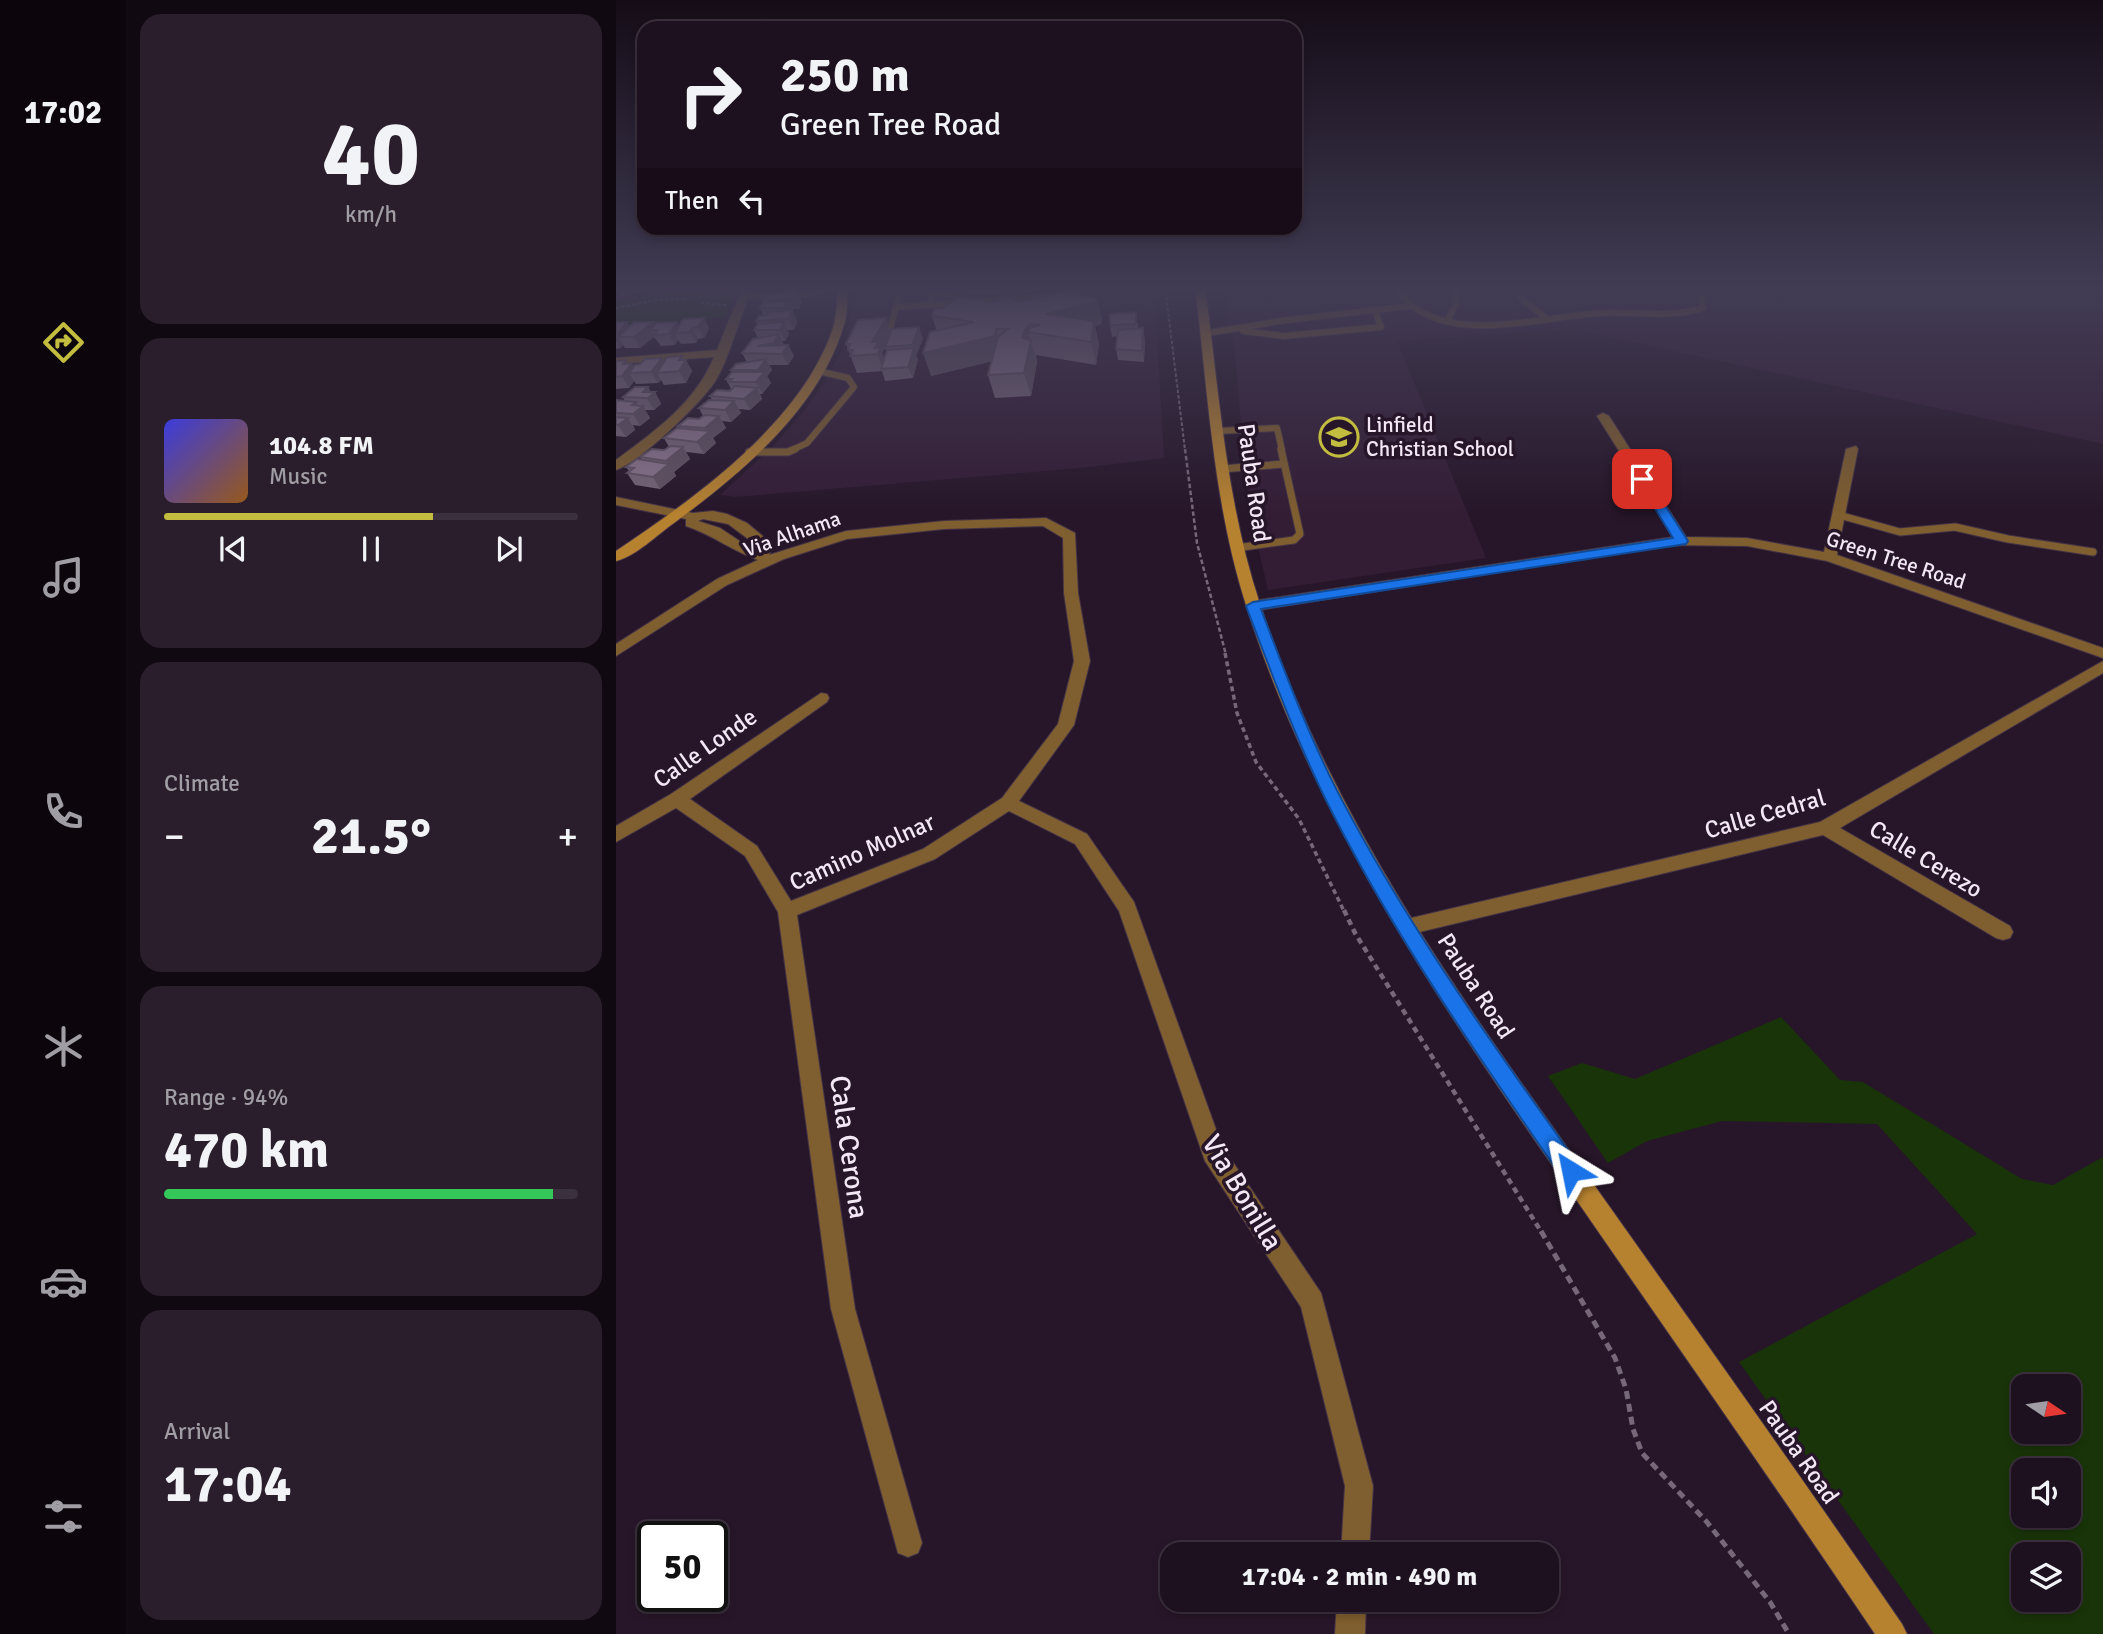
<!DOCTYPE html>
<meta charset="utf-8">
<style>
:root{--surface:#1d101f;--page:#2a1e2c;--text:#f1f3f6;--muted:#a09da4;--line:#3b303d;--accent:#c3bd3f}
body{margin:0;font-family:Signika,sans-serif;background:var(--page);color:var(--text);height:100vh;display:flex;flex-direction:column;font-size:26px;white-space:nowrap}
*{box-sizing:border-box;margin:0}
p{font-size:23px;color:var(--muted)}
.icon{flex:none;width:38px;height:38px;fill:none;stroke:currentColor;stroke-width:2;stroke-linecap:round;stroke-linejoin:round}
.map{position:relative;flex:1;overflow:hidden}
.details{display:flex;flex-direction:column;gap:14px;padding:14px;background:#100911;width:490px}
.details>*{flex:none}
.guide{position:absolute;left:21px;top:21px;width:665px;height:214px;border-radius:21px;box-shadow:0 4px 10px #0003,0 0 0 2px var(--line);background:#1d101f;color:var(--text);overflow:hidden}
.needle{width:46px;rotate:103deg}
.tools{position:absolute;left:1395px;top:1374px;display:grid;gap:14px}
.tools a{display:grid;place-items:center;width:70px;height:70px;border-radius:14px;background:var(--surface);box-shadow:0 4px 10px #0003,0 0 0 2px var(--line);font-size:35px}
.speed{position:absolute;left:21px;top:1521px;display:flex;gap:14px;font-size:35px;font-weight:700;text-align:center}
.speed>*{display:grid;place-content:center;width:91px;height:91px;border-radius:50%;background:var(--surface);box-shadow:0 4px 10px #0003,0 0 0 2px var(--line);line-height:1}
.speed .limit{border:4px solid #111;border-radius:10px;background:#fff;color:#111}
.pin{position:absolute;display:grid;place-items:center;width:60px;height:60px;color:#fff;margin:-30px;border-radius:14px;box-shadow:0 4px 10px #0006}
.me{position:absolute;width:77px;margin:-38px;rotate:325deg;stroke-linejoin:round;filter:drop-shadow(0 0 5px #0008)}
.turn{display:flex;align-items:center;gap:24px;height:147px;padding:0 28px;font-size:32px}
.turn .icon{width:91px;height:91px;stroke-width:2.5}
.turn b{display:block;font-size:49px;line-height:60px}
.then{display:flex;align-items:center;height:66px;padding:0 28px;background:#0003;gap:14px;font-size:26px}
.big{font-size:52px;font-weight:700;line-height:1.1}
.details .card{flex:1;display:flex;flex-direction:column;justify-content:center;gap:10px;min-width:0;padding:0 24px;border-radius:21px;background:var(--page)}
.details .dial{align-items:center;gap:0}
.dial b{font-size:91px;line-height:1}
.song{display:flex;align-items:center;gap:21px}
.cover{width:84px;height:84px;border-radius:10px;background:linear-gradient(135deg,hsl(240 70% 55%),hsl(30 70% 35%))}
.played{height:7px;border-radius:4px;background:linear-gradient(90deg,var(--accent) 65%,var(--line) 65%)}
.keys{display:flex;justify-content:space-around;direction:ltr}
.heat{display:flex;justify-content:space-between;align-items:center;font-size:38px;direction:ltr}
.charge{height:10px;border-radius:5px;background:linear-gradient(90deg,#34c759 94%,var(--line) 0)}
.trip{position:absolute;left:544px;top:1542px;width:399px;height:70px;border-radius:21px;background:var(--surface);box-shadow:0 4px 10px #0003,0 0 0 2px var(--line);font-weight:700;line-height:70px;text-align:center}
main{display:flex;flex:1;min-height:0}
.tab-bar{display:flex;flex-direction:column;width:126px;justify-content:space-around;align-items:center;background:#0c060c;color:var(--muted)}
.tab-bar .icon{width:49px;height:49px}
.tab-bar .current{color:var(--accent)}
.tab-bar b{font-size:32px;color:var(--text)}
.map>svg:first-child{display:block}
</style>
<main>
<nav class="tab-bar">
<b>17:02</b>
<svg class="icon current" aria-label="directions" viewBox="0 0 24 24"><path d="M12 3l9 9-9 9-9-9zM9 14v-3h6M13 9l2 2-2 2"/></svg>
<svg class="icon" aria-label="music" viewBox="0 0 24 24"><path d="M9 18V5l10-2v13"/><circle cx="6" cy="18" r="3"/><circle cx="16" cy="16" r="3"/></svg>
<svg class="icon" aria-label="phone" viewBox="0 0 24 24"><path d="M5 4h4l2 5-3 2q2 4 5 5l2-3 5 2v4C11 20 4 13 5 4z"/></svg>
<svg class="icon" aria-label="climate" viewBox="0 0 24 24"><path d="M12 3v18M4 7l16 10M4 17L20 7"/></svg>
<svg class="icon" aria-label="car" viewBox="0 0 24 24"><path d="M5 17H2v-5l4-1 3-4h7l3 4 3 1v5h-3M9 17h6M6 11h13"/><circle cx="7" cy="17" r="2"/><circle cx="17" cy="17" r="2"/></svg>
<svg class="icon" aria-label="filters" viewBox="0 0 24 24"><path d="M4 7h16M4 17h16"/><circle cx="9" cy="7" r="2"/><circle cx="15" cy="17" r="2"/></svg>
</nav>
<section class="details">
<div class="card dial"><b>40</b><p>km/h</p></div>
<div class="card">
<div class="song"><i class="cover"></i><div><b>104.8 FM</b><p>Music</p></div></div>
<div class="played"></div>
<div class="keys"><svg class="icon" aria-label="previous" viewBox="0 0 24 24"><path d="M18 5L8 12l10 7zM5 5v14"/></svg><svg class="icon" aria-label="pause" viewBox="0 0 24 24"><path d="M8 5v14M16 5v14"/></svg><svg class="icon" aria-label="next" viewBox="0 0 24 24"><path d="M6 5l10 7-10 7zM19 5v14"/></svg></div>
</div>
<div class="card"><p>Climate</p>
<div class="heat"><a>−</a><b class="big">21.5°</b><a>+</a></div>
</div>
<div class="card"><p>Range · 94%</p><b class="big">470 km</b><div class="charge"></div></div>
<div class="card"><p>Arrival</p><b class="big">17:04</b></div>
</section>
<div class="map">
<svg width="1487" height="1634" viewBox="0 0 1487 1634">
<rect width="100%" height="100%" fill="#271629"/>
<!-- built -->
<g fill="#331d35">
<polygon points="327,286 538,286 548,458 464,468 120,497 104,495 155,448 188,411 208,383 227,348 239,296 246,293"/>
<polygon points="608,286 1487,286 1487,444 956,329 781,341 870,558 652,590 633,507 618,346"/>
</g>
<!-- green -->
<g fill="#193409" fill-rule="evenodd">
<polygon points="80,286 119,286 110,317 0,327 0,302"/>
<path d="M 1165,1017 L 1224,1080 L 1247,1082 L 1406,1179 L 1437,1185 L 1487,1157 L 1487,1634 L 1318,1634 L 1123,1362 L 1361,1234 L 1261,1124 L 1106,1121 L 1031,1141 L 992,1163 L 932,1076 L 966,1063 L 1019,1079 ZM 1407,1386 L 1452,1386 L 1452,1432 L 1407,1432 ZM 1407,1470 L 1452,1470 L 1452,1516 L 1407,1516 ZM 1407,1554 L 1452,1554 L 1452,1600 L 1407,1600 Z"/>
</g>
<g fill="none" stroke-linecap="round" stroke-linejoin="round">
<!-- lane-far1 casing -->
<g stroke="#443346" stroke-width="8">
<g id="lane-far1">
<polyline points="318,286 314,305 441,296 450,292 451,286"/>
<path d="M 778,286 C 784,292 790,300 796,306 C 846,343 929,316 986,313 C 1024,311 1049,319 1087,308 L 1084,286"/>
<polyline points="897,286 908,301 930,318"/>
<polyline points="316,294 433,286"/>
<polyline points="280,307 283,293"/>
<polyline points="832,319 840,304 838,286"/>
<polyline points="274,329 280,307 314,305"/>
<polyline points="627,331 668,336 765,327 760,313"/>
<polyline points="592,333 671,320 795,306"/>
<polyline points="603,431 661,428 666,450"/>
<polyline points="176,450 191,443 238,387 232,378 202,371"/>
</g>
</g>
<!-- lane casing -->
<g stroke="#443346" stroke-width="9">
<g id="lane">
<polyline points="133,452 172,452 179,449"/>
<polyline points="605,469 668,464"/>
<polyline points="1223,515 1284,532 1339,527 1392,539 1477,552"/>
<polyline points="620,548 678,540 684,534 665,449"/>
</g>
</g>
<!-- street casing -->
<g stroke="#443346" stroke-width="2">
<g id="street">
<path d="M 127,286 L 137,286 L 134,293 L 166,294 L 231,286 L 191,297 L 132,299 C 121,325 112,362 98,383 C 83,405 24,462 0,470 L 0,460 C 39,431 79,403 98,357 L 0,364 L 0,358 L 101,350 Z"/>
<polygon points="987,413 993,416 1070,537 1131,538 1208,552 1230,449 1240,446 1242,449 1221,555 1487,648 1487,658 1211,561 1131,546 1051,545 637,611 630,606 637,601 1057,537 981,416"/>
<path d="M 0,497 L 77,513 L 97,511 L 111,514 L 131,523 L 155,543 L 157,546 L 153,555 L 230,531 L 328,521 L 430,518 L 459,533 L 462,593 L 474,661 L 458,725 L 403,801 L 471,834 L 518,902 L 606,1146 L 705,1293 L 757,1486 L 753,1554 L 725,1554 L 729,1486 L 685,1307 L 589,1161 L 503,911 L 459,844 L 393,811 L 319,859 L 181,915 L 239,1309 L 306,1543 L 302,1553 L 292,1557 L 282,1553 L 215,1309 L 162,912 L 129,856 L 60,808 L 0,842 L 0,826 L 55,794 L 205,693 L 211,694 L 213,698 L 211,702 L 74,799 L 141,846 L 175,901 L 307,849 L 386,798 L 442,724 L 458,661 L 448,593 L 447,538 L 427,526 L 328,529 L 231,539 L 168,559 L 111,585 L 0,656 L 0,644 L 101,579 L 142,560 C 118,552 97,535 70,526 L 70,519 L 0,505 ZM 87,519 L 112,524 L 143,547 L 141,551 L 137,550 L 104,528 L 82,521 Z"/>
<polygon points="1487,661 1487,673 1224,828 1394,926 1397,932 1394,938 1387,940 1380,938 1207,835 791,935 784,933 781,927 784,921 791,919 1204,822"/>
<polygon points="721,1600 750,1600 749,1634 719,1634"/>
</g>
</g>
<!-- secondary casing -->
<g stroke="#443346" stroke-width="2">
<g id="secondary">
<path d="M 222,286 L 232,286 C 231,300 232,315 227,328 C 202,410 124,474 58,523 C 41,535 20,556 0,561 L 0,551 C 79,498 186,422 217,328 C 221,315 221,300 222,286 Z"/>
<path d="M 579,286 L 589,286 C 603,392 610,502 644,604 C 714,819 850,1007 981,1189 C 1083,1333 1186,1478 1286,1624 L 1291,1634 L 1259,1634 C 1163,1491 1064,1350 966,1208 C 835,1020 700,826 630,605 C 597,502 592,392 579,286 Z"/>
</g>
</g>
<!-- path-far4 -->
<g stroke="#776879" stroke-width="2" stroke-dasharray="3.5 2" stroke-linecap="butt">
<polyline points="549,286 569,450"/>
<polyline points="973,286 978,292"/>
<polyline points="959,290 961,286"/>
<polyline points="92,296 117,289"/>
<polyline points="85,303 110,305"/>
<polyline points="0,308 40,300 70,299"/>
</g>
<!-- path-far3 -->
<polyline stroke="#776879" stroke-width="2.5" stroke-dasharray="4.5 2.5" stroke-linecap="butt" points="569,449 581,543 610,655"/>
<!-- path-far2 -->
<polyline stroke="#776879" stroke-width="3.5" stroke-dasharray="5 3.5" stroke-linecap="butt" points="609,653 621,713 640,762 683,819 728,911"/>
<!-- path-far1 -->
<polyline stroke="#776879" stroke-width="4.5" stroke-dasharray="6 4.5" stroke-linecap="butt" points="728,910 739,933 926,1233"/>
<!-- path -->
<polyline stroke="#776879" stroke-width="5" stroke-dasharray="8 5" stroke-linecap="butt" points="925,1231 999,1358 1010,1389 1017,1429 1026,1453 1090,1521 1154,1602 1173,1634"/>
<!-- lane-far1 -->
<use href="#lane-far1" stroke="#7f5e2f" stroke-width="6"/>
<!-- lane -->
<use href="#lane" stroke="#7f5e2f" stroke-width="7"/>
<!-- street -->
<use href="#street" fill="#7f5e2f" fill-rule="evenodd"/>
<!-- secondary -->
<use href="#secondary" fill="#b78230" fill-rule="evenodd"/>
</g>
<!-- wall -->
<g fill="#776578" fill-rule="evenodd">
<polygon points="466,288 468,296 481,298 486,320 485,324 479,326 483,344 480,365 420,355 421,362 415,396 379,398 372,375 376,361 315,376 321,331 316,316 328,308 375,302 401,302"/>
<polygon points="181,290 186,301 183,309 176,309 181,322 178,330 171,330 173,334 169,341 166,341 168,345 172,345 178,356 172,365 153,365 156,370 151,376 155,383 146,394 144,394 146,399 134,410 123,409 125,413 115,422 106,421 110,428 97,438 100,443 88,454 70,452 74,459 58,472 60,476 44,489 19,485 11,473 13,471 10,467 26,460 24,457 48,450 53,447 48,438 64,428 62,426 83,419 87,416 83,408 96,400 94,396 115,389 110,379 116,372 115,370 131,362 126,353 142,338 138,330 141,324 140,321 148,316 144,308"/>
<polygon points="88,318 93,329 88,338 82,339 80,343 65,344 62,340 59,345 45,346 38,337 24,348 9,348 7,345 4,348 0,349 0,322 14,326 37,322 38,325 63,325"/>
<path d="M 270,318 L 275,332 L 307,338 L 300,356 L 302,359 L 297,378 L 269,381 L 266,371 L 241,373 L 230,344 ZM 269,348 L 270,351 L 268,358 L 266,353 Z"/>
<polygon points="522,323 522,328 529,339 528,362 502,360 500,349 501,336 496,337 494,325"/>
<polygon points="66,356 68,360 70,360 76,371 70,383 48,385 45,380 42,383 20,384 18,381 13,388 0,389 0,361 12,363 18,366 48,361"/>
<polygon points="32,387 35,392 39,392 45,404 38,410 29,410 34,418 24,426 17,425 19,430 10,437 0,436 0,400 9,401 7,397"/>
</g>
<!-- shaded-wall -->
<g fill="#615262">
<polygon points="0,286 19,286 22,293 5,297 0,289"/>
<polygon points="24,286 45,286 26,290"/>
<polygon points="466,288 470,305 481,298 486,320 485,324 479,326 483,344 480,365 475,342 430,314 465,295"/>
<polygon points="181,290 186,301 183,309 176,309 181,322 178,330 168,308 150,308 147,301"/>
<polygon points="88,318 93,329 88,338 82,327"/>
<polygon points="270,318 276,335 266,353 271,364 267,369 256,342"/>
<polygon points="11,322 18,333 2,337 7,345 4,348 0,341 0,335"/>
<polygon points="37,322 41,330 35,330 38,337 24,348 18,337"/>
<polygon points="61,322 67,332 59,333 62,340 59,345 53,334"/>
<polygon points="168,322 173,334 169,341 164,330"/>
<polygon points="414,324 417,333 412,332 421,362 415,396 408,373 406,338 409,329"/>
<polygon points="303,327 307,338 300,356 302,359 297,378 292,367 297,348 296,345"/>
<polygon points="76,328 82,339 80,343 74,332"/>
<polygon points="527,328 529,339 528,362 526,351"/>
<polygon points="380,329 387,352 385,359 315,376 307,353"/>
<polygon points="163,334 168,345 163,355 142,346"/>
<polygon points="172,345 178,356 172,365 166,354"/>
<polygon points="66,356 69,362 70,360 76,371 70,383 63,371 63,360"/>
<polygon points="46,358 53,369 41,373 45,380 42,383 35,372"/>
<polygon points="150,359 156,370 151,376 155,383 146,394 140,382 145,377 142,370"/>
<polygon points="10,360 13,367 16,363 21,372 13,373 18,381 13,388 6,376 7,364"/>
<polygon points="32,387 36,394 39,392 45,404 38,410 27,392"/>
<polygon points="141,388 146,399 134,410 128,399"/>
<polygon points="118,401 125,413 115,422 109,410"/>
<polygon points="20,402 24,409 27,406 34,418 24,426 17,414 16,405"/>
<polygon points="103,416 110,428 97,438 100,443 88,454 81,442 91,433 89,428"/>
<polygon points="12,418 19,430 10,437 2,425"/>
<polygon points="67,447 74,459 58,472 60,476 44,489 37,477 52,465 50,461"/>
</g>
<!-- building -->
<g fill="#8a758c" stroke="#615262" stroke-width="2">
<polygon points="466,288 465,295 481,298 481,302 430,314 478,321 475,342 412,332 413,328 424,325 414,324 409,329 406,338 415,340 408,373 372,375 382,337 392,329 380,329 379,336 307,353 314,332 358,322 316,316 319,308 328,308 342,297 375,302 397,297 401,302"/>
<polygon points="181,290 178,298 147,301 149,296"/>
<polygon points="172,301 168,308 144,308 147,303"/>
<polygon points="176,310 172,319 140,321 143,316 151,315 152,312"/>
<polygon points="520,312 520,324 494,325 494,314"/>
<polygon points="88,318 82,327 76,328 74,332 59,333 67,319"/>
<polygon points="270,318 256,342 262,342 259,348 264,347 262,354 234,356 237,350 232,350 234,344 230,344 242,320"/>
<polygon points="0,322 11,322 0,335"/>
<polygon points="18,322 37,322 18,337 2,337"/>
<polygon points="61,322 53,334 38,335 42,330 35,330 40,323"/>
<polygon points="168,322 164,330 138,330 142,324"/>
<polygon points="303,327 296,345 269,347 276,329"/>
<polygon points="527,328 526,351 500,349 502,330"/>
<polygon points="163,334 158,343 142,346 172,345 166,354 126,353 137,339"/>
<polygon points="298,348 292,367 265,369 271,350"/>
<polygon points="66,356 63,360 70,360 63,371 41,373 51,357"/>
<polygon points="46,358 35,372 13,373 19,365 24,364 29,359"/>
<polygon points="150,359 142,370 115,370 120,364"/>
<polygon points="10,360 7,364 16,363 6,376 0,377 0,361"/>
<polygon points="116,372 149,372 140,382 113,382 116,379 110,379"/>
<polygon points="119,386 141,388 128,399 94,396 101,390 114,391"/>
<polygon points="19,387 32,387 27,392 39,392 32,398 7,397"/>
<polygon points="0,400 20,402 16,405 27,406 17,414 0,413"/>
<polygon points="93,400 118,401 109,410 83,408"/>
<polygon points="89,415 103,416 89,428 62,426 72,418 83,419"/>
<polygon points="0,417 12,418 2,425 0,425"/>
<polygon points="61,428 94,431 81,442 48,438"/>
<polygon points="55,446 67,447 50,461 24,457 36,449 48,450"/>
<polygon points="21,459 53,464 37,477 11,473 18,468 10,467"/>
</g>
<!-- sky -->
<linearGradient id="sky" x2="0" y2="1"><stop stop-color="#150c17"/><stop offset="0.56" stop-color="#413c54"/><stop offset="1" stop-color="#413c54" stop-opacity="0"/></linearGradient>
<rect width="1487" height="515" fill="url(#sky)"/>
<!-- route -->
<path fill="#1a73e8" stroke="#114b97" stroke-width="2" d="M 1026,475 L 1032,479 L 1072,541 L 1070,544 L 645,609 C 671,678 697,748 733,813 C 799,936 881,1051 962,1164 L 965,1171 L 962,1179 L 955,1182 L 947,1179 C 866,1062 783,943 718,816 C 683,748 657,677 630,606 L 637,602 L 1057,538 L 1021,479 Z"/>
<!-- icons -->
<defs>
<g id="school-ring" transform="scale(2.0125)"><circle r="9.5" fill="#271629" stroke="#c3bd3f" stroke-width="1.5"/><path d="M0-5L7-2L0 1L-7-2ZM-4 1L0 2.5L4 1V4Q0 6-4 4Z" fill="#c3bd3f"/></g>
</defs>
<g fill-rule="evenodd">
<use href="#school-ring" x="723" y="437"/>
</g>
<g text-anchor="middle" stroke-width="7" stroke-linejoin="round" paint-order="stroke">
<!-- far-poi labels -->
<g font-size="21" fill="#f3e7f5" stroke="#271629" text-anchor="start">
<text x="750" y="432">Linfield<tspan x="750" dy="24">Christian School</tspan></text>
</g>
<!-- far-street labels -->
<g font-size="21" fill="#f3e7f5" stroke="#271629">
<text transform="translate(176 534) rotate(-19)" y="7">Via Alhama</text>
<text transform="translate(1280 560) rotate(18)" y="7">Green Tree Road</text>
</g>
<!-- street labels -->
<g font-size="24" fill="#f3e7f5" stroke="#271629">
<text transform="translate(638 483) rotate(82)" y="8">Pauba Road</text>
<text transform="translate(89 748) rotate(-35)" y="8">Calle Londe</text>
<text transform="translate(1149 814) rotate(-16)" y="8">Calle Cedral</text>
<text transform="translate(246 852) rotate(-24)" y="8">Camino Molnar</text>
<text transform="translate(1310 859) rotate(31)" y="8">Calle Cerezo</text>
<text transform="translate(860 986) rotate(57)" y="8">Pauba Road</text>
<text transform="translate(1183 1452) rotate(55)" y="8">Pauba Road</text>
</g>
<!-- near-street labels -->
<g font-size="28" fill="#f3e7f5" stroke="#271629">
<text transform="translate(234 1147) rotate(82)" y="10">Cala Cerona</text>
<text transform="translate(627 1192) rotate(59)" y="10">Via Bonilla</text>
</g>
</g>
</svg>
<div class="tools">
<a><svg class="needle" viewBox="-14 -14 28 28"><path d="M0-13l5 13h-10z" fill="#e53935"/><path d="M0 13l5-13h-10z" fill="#a09da4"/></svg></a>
<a><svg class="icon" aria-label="sound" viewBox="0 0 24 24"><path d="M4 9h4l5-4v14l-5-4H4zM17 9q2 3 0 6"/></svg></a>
<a><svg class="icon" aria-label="layers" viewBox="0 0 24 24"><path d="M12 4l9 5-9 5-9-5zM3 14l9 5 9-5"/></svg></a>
</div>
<div class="speed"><div class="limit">50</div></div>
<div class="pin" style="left:1026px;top:479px;background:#d93025"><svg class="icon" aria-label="arrive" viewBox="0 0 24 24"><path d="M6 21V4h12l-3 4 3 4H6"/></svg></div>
<svg class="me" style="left:955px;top:1171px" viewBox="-20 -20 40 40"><path d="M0-17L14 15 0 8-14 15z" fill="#1a73e8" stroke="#fff" stroke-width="4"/></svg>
<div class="trip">17:04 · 2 min · 490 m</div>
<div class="guide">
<div class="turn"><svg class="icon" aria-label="right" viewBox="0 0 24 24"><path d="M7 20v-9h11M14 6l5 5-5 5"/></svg><div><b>250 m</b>Green Tree Road</div></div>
<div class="then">Then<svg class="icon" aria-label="left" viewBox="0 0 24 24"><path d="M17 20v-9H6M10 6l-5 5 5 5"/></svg></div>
</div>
</div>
</main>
